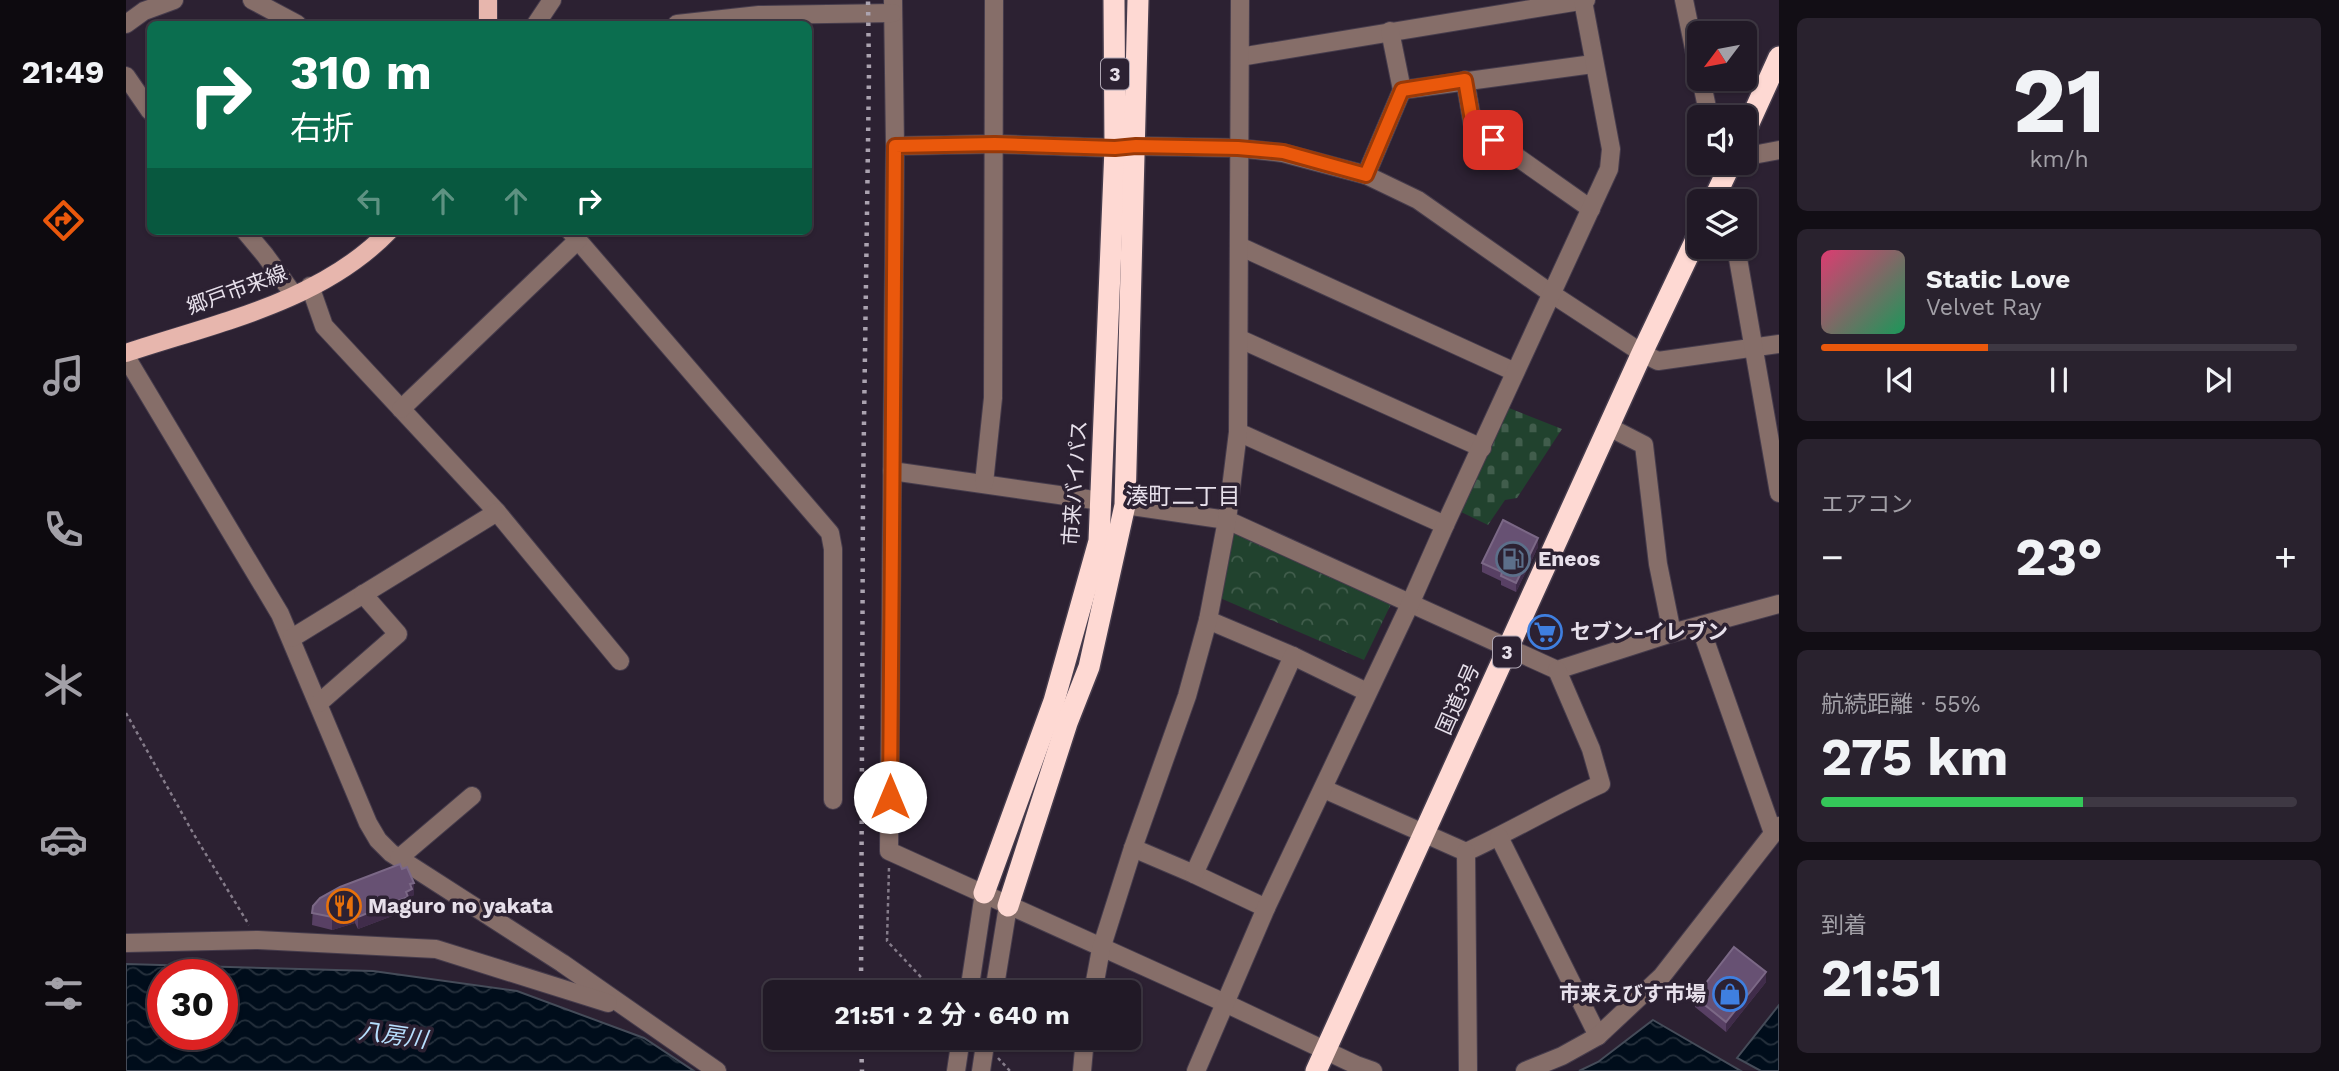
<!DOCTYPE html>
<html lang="ja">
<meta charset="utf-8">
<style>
:root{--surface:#211926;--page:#29222e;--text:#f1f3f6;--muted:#a2a0a7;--line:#3e3843;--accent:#ea580c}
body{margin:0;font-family:"Work Sans","Noto Sans JP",sans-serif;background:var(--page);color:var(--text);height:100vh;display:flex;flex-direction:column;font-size:26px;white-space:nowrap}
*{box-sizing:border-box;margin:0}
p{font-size:23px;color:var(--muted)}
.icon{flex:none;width:38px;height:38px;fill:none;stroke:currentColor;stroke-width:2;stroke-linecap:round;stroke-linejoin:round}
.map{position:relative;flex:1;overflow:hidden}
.details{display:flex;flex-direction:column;gap:18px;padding:18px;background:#120e15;width:560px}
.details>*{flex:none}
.banner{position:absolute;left:21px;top:21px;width:665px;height:214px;border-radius:10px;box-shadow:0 2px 5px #0004,0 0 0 2px var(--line);background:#0b6e4f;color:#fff;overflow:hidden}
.needle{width:46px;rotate:238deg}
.fabs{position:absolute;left:1561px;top:21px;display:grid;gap:14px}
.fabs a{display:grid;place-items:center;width:70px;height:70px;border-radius:10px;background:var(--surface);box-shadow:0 2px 5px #0004,0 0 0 2px var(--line);font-size:35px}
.speed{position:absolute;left:21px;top:959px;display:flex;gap:14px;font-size:35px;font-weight:700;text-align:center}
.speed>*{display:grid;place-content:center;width:91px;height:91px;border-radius:50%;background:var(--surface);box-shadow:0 2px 5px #0004,0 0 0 2px var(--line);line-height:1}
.speed .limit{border:10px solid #d22;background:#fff;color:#111}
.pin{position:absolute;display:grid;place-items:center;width:60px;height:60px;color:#fff;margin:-30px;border-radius:14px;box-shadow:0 4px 10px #0006}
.me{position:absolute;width:77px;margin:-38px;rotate:0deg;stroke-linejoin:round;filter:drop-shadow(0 0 5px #0008)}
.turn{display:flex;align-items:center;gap:24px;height:147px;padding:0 28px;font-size:32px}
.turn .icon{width:91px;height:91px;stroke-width:2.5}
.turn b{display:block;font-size:49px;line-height:60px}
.lanes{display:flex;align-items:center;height:66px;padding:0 28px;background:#0003;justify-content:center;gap:35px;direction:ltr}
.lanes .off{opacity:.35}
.big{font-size:52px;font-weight:700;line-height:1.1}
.details .card{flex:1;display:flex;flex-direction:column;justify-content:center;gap:10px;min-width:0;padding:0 24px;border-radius:10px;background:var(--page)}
.details .dial{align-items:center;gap:0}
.dial b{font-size:91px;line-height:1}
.song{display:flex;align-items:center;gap:21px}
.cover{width:84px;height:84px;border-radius:10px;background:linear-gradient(135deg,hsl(340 70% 55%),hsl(150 70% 35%))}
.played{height:7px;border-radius:4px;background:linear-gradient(90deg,var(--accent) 35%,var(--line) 35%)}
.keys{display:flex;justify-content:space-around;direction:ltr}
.heat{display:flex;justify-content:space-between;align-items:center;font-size:38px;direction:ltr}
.charge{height:10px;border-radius:5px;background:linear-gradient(90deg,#34c759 55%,var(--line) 0)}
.trip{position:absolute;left:637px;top:980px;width:378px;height:70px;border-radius:10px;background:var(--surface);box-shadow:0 2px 5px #0004,0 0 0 2px var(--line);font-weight:700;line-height:70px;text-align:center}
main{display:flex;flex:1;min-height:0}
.dock{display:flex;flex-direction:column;width:126px;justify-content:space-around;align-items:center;background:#0d0a0f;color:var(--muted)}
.dock .icon{width:49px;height:49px}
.dock .current{color:var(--accent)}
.dock b{font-size:32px;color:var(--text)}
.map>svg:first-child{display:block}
</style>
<main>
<nav class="dock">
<b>21:49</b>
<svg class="icon current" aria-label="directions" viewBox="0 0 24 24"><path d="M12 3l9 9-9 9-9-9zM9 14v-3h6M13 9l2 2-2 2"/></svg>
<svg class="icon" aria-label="music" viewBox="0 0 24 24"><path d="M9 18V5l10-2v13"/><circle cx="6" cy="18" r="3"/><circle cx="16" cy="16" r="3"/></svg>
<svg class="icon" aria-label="phone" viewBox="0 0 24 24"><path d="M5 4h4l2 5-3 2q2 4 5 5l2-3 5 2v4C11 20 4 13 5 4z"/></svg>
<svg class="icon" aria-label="climate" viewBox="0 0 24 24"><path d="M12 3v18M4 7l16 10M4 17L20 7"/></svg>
<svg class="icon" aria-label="car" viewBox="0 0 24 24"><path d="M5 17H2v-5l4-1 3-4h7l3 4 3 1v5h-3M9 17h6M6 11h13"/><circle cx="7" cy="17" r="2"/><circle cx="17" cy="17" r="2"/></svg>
<svg class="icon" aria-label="filters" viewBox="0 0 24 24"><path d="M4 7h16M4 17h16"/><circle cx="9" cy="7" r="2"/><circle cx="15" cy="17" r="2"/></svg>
</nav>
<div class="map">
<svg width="1653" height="1071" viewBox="0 0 1653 1071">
<defs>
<pattern id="cemetery-stones" width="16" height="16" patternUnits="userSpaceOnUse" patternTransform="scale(1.75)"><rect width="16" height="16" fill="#21422e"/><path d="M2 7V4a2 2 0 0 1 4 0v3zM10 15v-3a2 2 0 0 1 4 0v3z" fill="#415d4c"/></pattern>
<pattern id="park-crowns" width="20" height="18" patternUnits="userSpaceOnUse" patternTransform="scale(1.75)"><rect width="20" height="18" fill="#21422e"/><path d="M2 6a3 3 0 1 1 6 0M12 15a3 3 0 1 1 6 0" fill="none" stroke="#415d4c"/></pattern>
<pattern id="water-waves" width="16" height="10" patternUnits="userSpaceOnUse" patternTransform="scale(1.75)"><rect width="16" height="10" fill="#000d1b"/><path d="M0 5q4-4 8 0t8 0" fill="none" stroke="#25303c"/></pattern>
</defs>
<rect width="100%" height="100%" fill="#2c2132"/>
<!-- cemetery -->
<polygon fill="url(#cemetery-stones)" points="1383,408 1436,429 1391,498 1379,500 1362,525 1333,511"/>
<!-- park -->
<polygon fill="url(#park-crowns)" points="1104,526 1267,600 1238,660 1094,598"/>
<!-- water -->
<g fill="url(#water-waves)" stroke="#454c59" stroke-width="2" fill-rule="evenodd">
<path d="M 0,964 L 247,971 L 391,991 L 518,1038 L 568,1071 L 0,1071 ZM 37,975 L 96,975 L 96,1034 L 37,1034 Z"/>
<polygon points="1653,1005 1653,1071 1635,1071 1611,1058"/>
<polygon points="1527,1020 1615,1071 1453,1071 1472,1062"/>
</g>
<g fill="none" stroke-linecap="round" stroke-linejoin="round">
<!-- minor casing -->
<g stroke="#463c4c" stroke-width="20">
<g id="minor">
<polyline points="126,0 171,24"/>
<polyline points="767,0 769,146 763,851 1099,1003 1230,1065 1247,1071"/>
<polyline points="1558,0 1573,73"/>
<polyline points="0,24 18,11 48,0"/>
<polyline points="410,24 426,0"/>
<polyline points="551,24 633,15 767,13"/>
<polyline points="1114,57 1460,0"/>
<polyline points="0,76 24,111"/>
<polyline points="1575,79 1583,117"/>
<polyline points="1339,80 1347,126 1465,209"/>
<polyline points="1276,90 1467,64"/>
<polyline points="769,146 869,144 989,148 1010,146 1112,148 1157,153 1240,175 1292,200 1426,294 1516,353 1532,361 1653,344"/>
<polyline points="1619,153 1627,155 1653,150"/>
<polyline points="1240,175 1276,90 1264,31"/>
<polyline points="119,231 139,255 168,295"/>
<polyline points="444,231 704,533 707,549 707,800"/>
<polyline points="1113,246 1389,372"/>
<polyline points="1610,247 1653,493"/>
<polyline points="184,286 198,326 371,512 494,661"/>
<polyline points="1114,339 1356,448"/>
<polyline points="0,357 154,614 242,823 252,840 265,853 436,963 591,1071"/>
<polyline points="275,409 452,240"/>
<polyline points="1483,427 1518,445 1532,564 1546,633"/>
<polyline points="1112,432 1319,525"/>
<polyline points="766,471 975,501"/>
<polyline points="858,483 867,398 868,0"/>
<polyline points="999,505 1101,520 1431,670 1546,633 1653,604"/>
<polyline points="1082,620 1167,656 1241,692"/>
<polyline points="1574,626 1647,833"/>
<polyline points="166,638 371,512"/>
<polyline points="193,703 272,634 237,594"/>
<path d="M 1198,789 L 1340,852 C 1386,831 1429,805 1475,784 L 1465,749 L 1431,670"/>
<polyline points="1373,837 1472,1036"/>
<polyline points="1007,848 1068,874 1140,908"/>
<polyline points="1340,852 1342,1071"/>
<polyline points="273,858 346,796"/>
<polyline points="1068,874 1167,656"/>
<polyline points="0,943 132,940 310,949 482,1003"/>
<polyline points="843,992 858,893"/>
<polyline points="868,992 882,906"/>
<polyline points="967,992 975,949 1007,848 1061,696 1082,620 1101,520 1112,432 1114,0"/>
<polyline points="830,1071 835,1038"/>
<polyline points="855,1071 860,1038"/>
<polyline points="956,1071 959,1038"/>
<polyline points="1070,1071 1140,908 1284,604 1319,525 1483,169 1485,149 1457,1"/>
<polyline points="1399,1071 1436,1056 1472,1036 1536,976 1653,826"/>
</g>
</g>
<!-- major casing -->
<g stroke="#463c4c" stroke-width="20">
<g id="major">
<polyline points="362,24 362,0"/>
<path d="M 0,353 C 90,323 195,302 263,231"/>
</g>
</g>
<!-- highway casing -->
<g stroke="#463c4c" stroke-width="24">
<g id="highway">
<polyline points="1619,132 1653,57"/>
<polyline points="1587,201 1605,163"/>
<polyline points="858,893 928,701 973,541 989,148 988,0"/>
<polyline points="882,906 941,723 963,667 999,505 1012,0"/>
<polyline points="1190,1071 1516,353 1573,233"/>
</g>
</g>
<!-- path -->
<g stroke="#857c8a" stroke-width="2.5" stroke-dasharray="3.5 3.5" stroke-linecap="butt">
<polyline points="0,713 67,833 123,925"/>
<polyline points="763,868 761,941 809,992"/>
<polyline points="872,1058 884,1071"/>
</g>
<!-- minor -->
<use href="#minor" stroke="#866e69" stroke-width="18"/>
<!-- major -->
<use href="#major" stroke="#e7b6ad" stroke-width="18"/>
<!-- highway -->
<use href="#highway" stroke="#fed9d3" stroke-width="21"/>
<!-- rail -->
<g stroke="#aba3b0" stroke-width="4.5" stroke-dasharray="3.5 7" stroke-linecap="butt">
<polyline points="735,992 737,493 743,73 742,0"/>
<polyline points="735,1038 736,1071"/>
</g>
</g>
<!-- wall -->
<g fill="#584064">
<polygon points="1412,547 1390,592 1375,585 1375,581 1356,572 1356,563"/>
<polygon points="288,895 286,896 286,902 282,903 282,910 232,929 229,923 206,930 186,925 187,906"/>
<polygon points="1640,982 1600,1032 1569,1007 1569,997"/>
</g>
<!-- shaded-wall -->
<g fill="#402c4a">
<polygon points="1412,538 1412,547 1390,592 1390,583"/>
<polygon points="288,883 288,895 286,896 286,902 282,903 282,910 232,929 232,917 280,892 284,884"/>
<polygon points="229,910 229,923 206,930 206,917"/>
<polygon points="1640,972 1640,982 1600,1032 1600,1022"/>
</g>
<!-- building -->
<g fill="#675173" stroke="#7b6886" stroke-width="2">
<polygon points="1377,520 1412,538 1390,583 1375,576 1376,572 1356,563"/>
<polygon points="274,864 276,869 281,867 288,883 284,884 286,889 280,892 282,897 232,917 229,910 206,917 186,913 187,906 194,898 214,887"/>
<polygon points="1608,947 1640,972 1600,1022 1569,997"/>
</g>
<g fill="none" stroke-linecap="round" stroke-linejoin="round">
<!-- route casing -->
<g stroke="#983908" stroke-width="18">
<polyline id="route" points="764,797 769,146 869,144 989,148 1010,146 1112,148 1157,152 1240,175 1276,90 1339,80 1347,126 1367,140"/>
</g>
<!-- route -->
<use href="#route" stroke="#ea580c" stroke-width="12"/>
</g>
<!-- icons -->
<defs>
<g id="fuel-ring" transform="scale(1.75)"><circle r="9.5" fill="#2c2132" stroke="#5c6f8a" stroke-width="1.5"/><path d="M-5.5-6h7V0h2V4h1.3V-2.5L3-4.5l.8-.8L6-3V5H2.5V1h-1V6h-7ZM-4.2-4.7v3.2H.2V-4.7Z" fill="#5c6f8a"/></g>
<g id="supermarket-ring" transform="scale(1.75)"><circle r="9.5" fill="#2c2132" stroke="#3f7fe0" stroke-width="1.5"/><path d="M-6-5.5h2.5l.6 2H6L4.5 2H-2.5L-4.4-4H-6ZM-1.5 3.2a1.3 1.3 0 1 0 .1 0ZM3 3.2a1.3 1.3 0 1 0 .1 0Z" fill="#3f7fe0"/></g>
<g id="restaurant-ring" transform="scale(1.75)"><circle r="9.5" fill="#2c2132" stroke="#e8710a" stroke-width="1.5"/><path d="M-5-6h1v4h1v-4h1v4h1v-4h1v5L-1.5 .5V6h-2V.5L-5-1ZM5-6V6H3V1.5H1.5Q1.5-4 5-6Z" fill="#e8710a"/></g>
<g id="shop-ring" transform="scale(1.75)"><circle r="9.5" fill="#2c2132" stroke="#3f7fe0" stroke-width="1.5"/><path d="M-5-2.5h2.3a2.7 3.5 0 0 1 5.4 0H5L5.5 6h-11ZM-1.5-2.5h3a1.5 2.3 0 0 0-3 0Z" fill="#3f7fe0"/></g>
</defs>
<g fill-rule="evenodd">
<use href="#fuel-ring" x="1387" y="559"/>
<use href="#supermarket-ring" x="1419" y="632"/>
<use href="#restaurant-ring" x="218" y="906"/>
<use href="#shop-ring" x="1604" y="994"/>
</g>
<g text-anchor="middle" stroke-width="7" stroke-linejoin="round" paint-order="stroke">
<!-- shield labels -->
<g fill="#2c2132" stroke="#afa7b4" stroke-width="2">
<rect x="975" y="58.5" width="28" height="31" rx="5"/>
<rect x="1367" y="636.5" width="28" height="31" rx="5"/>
</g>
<g font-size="19" font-weight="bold" fill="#e7e0eb">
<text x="989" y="81">3</text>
<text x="1381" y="659">3</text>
</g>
<!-- street labels -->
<g font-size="21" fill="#e7e0eb" stroke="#2c2132">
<text transform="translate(111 290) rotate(-20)" y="7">郷戸市来線</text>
<text transform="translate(949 483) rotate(-86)" y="7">市来バイパス</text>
<text transform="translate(1332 699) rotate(-66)" y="7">国道3号</text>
</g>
<!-- poi labels -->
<g font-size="21" font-weight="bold" fill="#e7e0eb" stroke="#2c2132" text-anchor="start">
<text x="1412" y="566">Eneos</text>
<text x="1444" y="639">セブン-イレブン</text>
<text x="242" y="913">Maguro no yakata</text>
<text x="1580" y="1001" text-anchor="end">市来えびす市場</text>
</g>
<!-- neighbourhood labels -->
<g font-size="23" fill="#e7e0eb" stroke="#2c2132">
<text x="1057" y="504">湊町二丁目</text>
</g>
<!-- water labels -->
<g font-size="23" font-style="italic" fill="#b8e0ff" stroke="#2c2132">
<text transform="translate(267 1035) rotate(8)" y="8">八房川</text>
</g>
</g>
</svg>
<div class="fabs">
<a><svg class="needle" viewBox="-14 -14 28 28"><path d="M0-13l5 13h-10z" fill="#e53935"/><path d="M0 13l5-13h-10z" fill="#a2a0a7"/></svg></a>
<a><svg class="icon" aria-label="sound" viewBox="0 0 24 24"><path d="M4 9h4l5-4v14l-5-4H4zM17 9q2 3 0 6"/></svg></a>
<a><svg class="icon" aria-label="layers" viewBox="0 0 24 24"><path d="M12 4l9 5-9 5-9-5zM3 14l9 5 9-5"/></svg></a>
</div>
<div class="speed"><div class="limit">30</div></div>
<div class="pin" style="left:1367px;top:140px;background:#d93025"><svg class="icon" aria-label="arrive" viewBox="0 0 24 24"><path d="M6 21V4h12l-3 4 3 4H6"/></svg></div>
<svg class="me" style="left:764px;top:797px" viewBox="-20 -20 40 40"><circle r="19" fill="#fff"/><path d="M0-13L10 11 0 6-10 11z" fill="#ea580c"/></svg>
<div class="trip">21:51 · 2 分 · 640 m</div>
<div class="banner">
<div class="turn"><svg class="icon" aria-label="right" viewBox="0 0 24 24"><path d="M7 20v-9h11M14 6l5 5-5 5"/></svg><div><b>310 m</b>右折</div></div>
<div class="lanes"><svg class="icon off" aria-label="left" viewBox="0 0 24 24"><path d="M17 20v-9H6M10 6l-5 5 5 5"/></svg><svg class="icon off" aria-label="ahead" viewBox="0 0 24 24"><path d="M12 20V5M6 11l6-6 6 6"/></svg><svg class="icon off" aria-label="ahead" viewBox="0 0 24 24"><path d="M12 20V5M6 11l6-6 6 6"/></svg><svg class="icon" aria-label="right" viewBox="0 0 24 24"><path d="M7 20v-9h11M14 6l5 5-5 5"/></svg></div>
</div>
</div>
<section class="details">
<div class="card dial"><b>21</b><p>km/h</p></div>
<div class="card">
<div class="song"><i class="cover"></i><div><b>Static Love</b><p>Velvet Ray</p></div></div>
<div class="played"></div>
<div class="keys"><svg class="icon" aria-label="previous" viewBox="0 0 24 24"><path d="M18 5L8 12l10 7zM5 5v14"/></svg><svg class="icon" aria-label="pause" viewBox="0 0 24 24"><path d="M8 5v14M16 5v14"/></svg><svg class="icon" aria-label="next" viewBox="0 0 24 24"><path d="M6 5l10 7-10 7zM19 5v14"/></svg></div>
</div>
<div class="card"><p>エアコン</p>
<div class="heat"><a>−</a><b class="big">23°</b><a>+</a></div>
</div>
<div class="card"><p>航続距離 · 55%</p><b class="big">275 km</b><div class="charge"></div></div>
<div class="card"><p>到着</p><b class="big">21:51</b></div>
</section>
</main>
